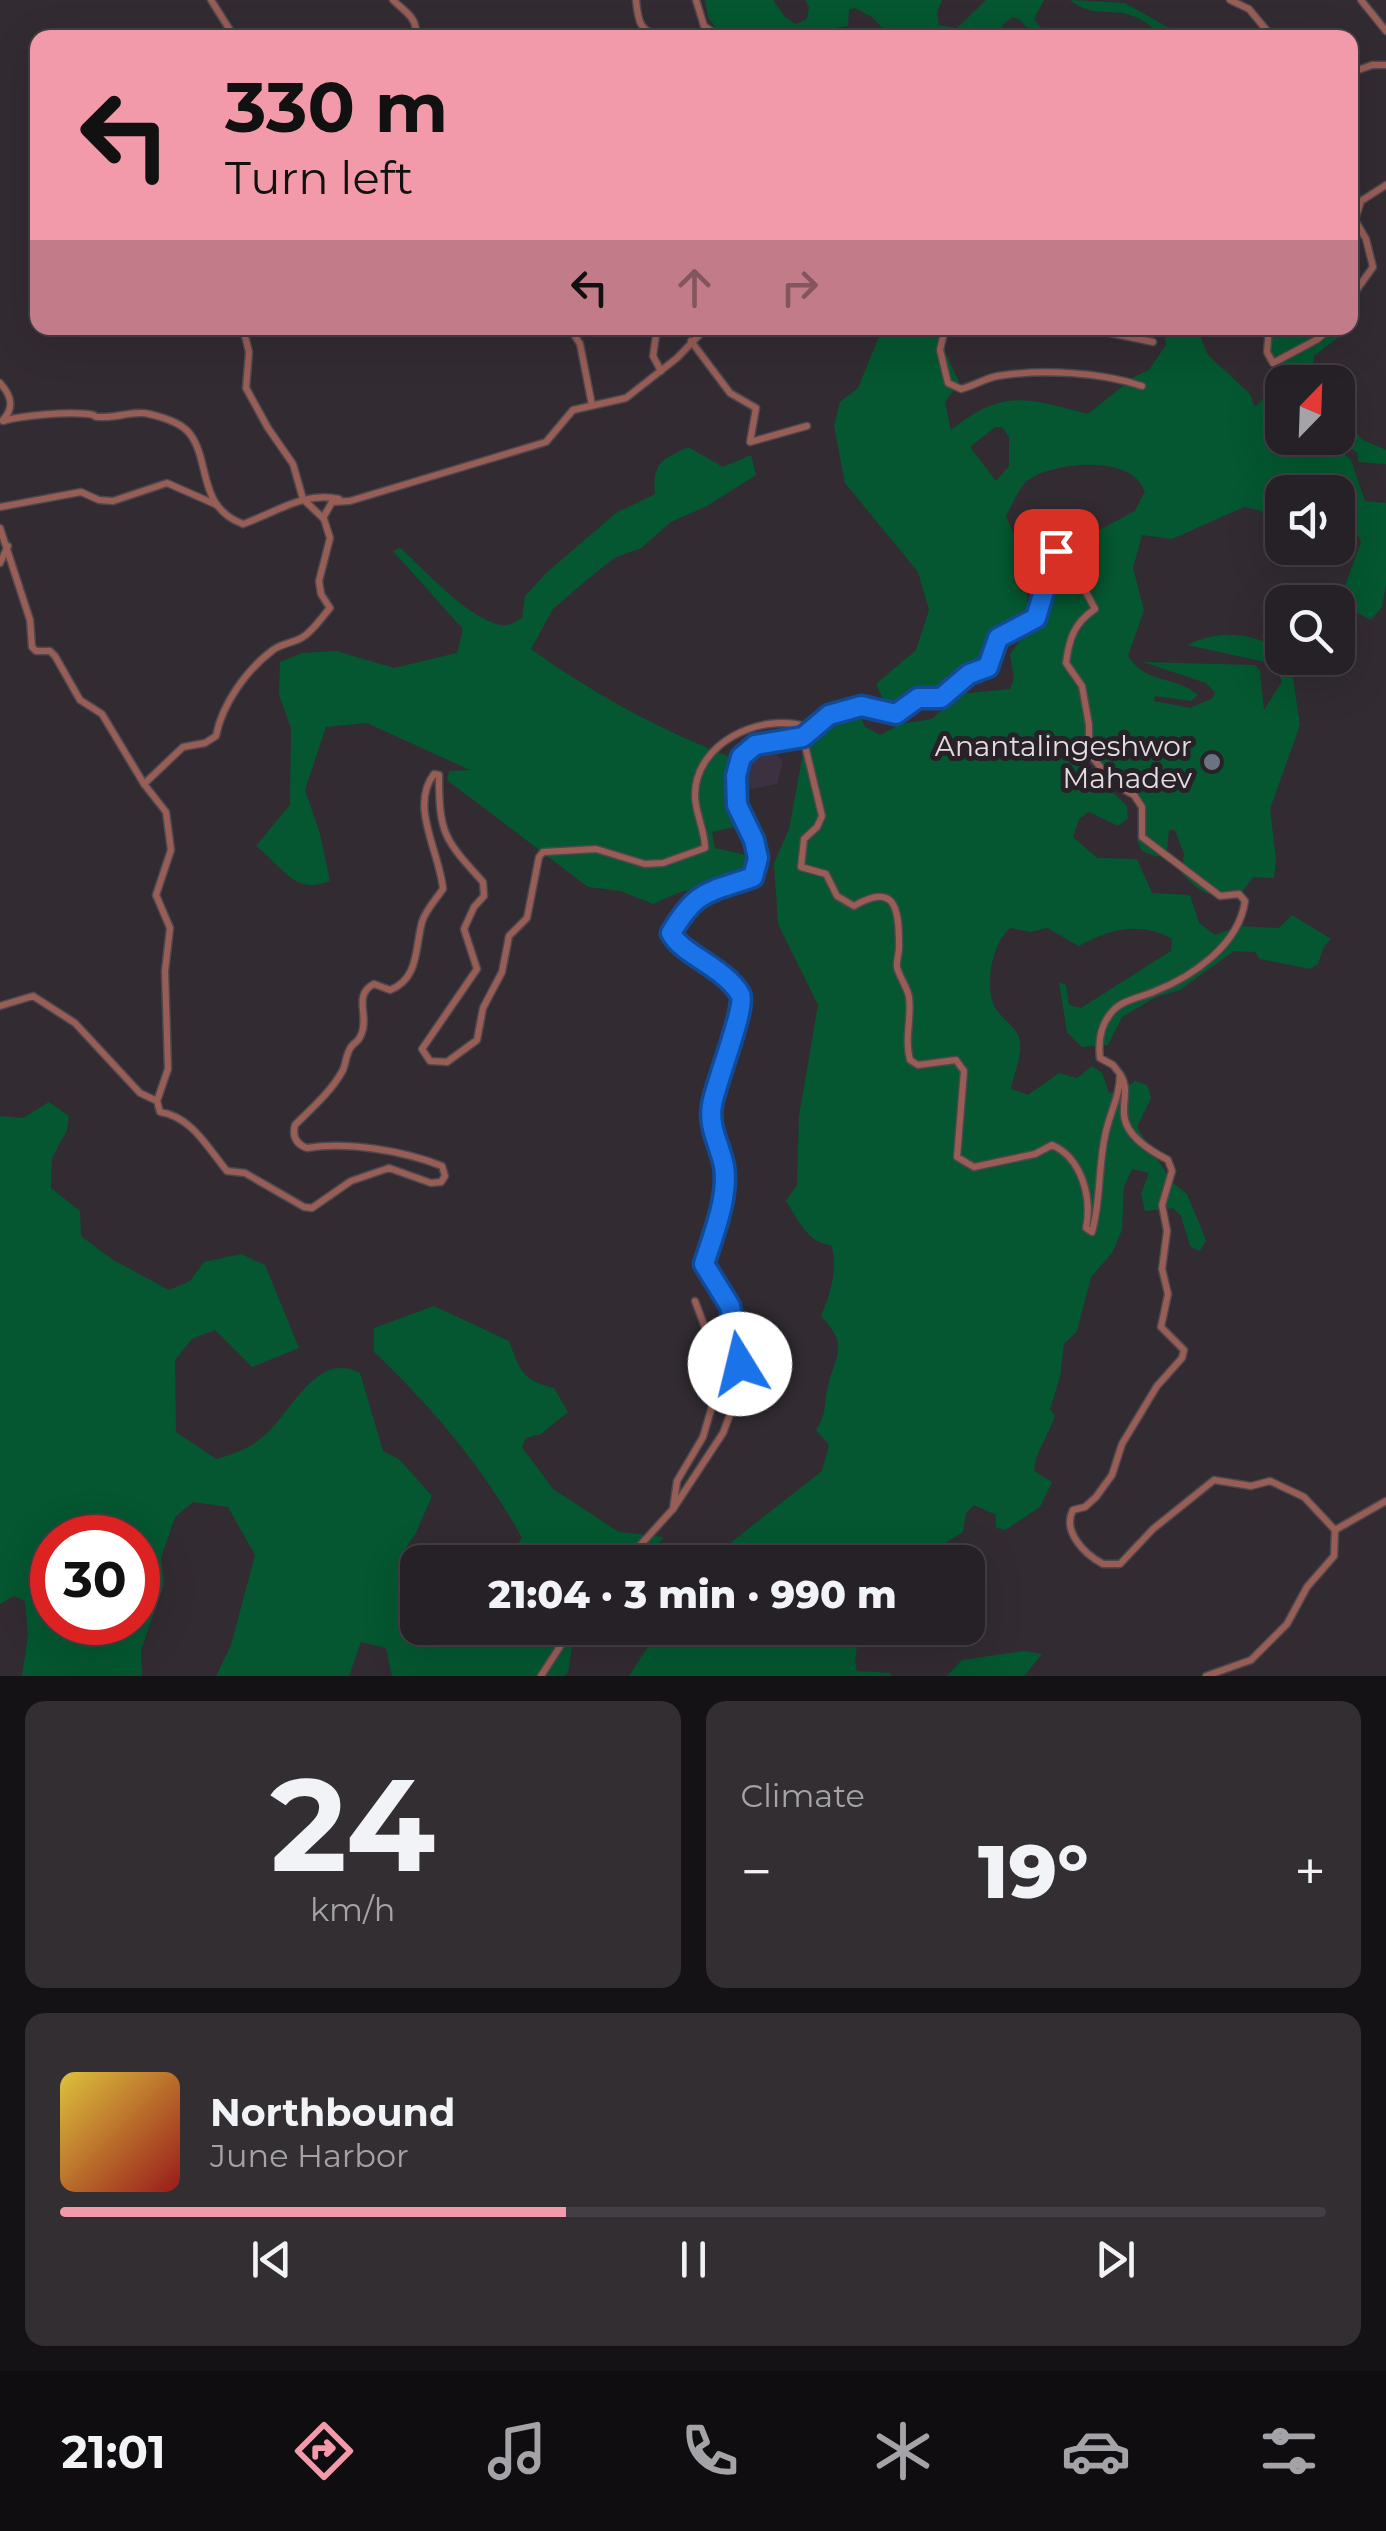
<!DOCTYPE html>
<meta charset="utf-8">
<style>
:root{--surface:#262126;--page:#322e32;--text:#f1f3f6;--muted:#a4a3a7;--line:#423e43;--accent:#f39aaa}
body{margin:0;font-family:Montserrat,sans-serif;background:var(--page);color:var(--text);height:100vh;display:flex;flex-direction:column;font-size:38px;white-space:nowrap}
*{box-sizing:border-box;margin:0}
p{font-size:32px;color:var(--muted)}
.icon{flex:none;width:55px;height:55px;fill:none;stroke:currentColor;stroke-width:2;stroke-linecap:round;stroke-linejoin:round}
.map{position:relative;height:1676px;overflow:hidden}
.drawer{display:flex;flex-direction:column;gap:25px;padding:25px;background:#151215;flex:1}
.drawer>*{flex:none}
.banner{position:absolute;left:30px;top:30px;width:1328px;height:305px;border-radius:20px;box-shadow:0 10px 40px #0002,0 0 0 2px var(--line);background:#f39aaa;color:#111;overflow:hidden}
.needle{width:65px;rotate:23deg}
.controls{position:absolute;left:1265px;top:365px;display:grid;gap:20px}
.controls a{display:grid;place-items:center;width:90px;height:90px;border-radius:20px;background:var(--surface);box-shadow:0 10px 40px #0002,0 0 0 2px var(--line);font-size:50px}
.speed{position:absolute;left:30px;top:1515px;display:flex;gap:20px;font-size:50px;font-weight:700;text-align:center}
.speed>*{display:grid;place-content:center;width:130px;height:130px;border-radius:50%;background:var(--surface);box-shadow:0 10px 40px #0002,0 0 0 2px var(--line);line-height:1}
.speed .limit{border:15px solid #d22;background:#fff;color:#111}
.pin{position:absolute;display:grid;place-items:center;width:85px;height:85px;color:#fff;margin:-42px;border-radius:20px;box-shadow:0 5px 15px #0006}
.me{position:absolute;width:110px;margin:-55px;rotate:351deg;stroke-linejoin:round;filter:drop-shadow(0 0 8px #0008)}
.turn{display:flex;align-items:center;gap:35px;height:210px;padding:0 30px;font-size:45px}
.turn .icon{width:130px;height:130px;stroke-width:2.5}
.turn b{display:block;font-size:70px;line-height:85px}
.lanes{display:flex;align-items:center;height:95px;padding:0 30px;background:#0003;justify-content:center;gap:50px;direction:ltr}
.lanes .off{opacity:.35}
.big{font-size:75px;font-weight:800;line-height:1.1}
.drawer .tile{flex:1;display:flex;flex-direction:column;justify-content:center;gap:15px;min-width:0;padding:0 35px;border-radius:20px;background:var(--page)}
.drawer .dial{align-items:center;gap:0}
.dial b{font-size:130px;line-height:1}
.song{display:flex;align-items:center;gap:30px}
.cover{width:120px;height:120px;border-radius:15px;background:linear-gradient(135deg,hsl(50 70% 55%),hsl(0 70% 35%))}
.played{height:10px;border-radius:5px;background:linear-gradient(90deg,var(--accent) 40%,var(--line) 40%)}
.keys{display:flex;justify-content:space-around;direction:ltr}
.heat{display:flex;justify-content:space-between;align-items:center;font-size:55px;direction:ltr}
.drawer .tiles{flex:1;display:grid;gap:25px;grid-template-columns:1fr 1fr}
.tile:last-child{grid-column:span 2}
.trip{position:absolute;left:400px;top:1545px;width:585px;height:100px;border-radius:20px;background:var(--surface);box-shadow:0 10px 40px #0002,0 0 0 2px var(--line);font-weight:800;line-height:100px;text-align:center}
.dock{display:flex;height:160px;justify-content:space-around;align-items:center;background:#0f0d0f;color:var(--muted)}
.dock .icon{width:70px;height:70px}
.dock .active{color:var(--accent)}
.dock b{font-size:45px;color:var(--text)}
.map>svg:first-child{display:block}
</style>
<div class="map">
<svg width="1386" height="1676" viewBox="0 0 1386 1676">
<rect width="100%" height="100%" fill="#322c32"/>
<!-- education -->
<polygon fill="#3b3141" points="767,743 783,762 777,784 745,790 738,764"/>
<!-- green -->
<g fill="#045730" fill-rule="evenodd">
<polygon points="705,0 773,0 785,17 796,24 807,19 809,7 805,0 942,0 937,13 939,25 957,28 986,0 1044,0 1034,19 1048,37 1035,37 1019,19 1013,17 1003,24 998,37 891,37 872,17 855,8 849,10 848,26 835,28 831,37 722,37 708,17"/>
<path d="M 1070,0 L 1125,3 L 1185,37 C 1151,38 1159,26 1133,16 C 1111,7 1093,19 1070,0 Z"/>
<path d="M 1350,298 L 1358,308 L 1348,330 L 1314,356 L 1312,382 L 1282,382 L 1282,414 L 1263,411 L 1282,419 L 1282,438 L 1326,438 L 1351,460 L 1365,501 L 1386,503 L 1386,584 L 1382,607 L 1371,620 L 1348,608 L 1341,597 L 1361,542 L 1352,524 L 1338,526 L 1338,492 L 1282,492 L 1282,542 L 1268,534 L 1262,511 L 1244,507 L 1172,539 L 1142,535 L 1133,568 L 1144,610 L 1128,656 C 1148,686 1173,674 1198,695 L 1191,701 L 1155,696 L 1154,701 L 1190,708 L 1213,698 L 1215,693 L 1206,683 L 1143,662 L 1255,665 L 1260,671 L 1264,710 L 1282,681 L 1274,664 L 1187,645 C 1219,629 1253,632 1282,651 L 1282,658 L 1290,658 L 1300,725 L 1270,809 L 1276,859 L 1274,878 L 1253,877 L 1242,892 C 1210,899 1205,896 1182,874 L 1184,854 L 1175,830 L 1169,830 L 1167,849 L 1158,857 L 1142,851 L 1137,840 L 1144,810 L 1129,787 L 1100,762 L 1097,740 L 1087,746 L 1085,765 L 1127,806 L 1128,819 L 1118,826 L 1089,812 L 1079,819 L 1073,837 L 1097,858 L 1137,859 L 1152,893 L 1190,895 L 1199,923 L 1215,935 L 1239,926 L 1279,928 L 1292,915 L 1331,939 L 1324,946 L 1318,964 L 1310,969 L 1260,959 L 1255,952 L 1234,951 L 1180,990 L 1156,997 L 1122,1017 L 1108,1045 L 1082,1047 L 1067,1032 L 1059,982 L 1066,985 L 1069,1005 L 1081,1008 L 1171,951 L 1172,939 C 1140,921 1109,929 1079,946 L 1047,928 L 1030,932 L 1011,928 C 992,941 983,989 996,1009 C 1004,1021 1017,1027 1020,1041 C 1022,1055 1014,1074 1011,1089 L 1028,1095 L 1059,1073 L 1077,1078 L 1092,1066 L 1102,1073 L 1109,1093 L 1121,1091 L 1135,1081 L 1147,1085 L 1151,1098 L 1137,1127 L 1172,1182 L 1187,1194 L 1206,1240 L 1200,1251 L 1190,1246 L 1181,1216 L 1173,1208 L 1145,1211 L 1141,1194 L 1149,1173 L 1132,1169 L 1124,1187 L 1122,1230 L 1112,1253 L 1091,1277 L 1077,1331 L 1064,1344 L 1060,1377 L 1050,1409 L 1055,1417 L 1036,1458 L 1034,1471 L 1052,1482 L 1040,1507 L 1005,1530 L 996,1527 L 996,1515 L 974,1505 L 966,1513 L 963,1532 L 942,1545 L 945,1556 L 938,1562 L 706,1562 L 822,1471 L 829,1445 L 816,1430 C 826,1415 824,1408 827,1391 C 833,1357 852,1348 821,1316 C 830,1294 839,1269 831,1245 C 808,1244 798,1219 786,1201 L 797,1185 L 799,1116 L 818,1005 L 778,924 L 774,863 L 789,829 L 808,726 L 820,710 L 844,701 L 856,706 L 865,727 L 880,735 L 901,724 L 932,719 L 960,694 L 1010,689 L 1014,678 L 1010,654 L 1036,620 L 1058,574 L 1072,565 L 1090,535 L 1135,511 L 1145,491 C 1142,487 1140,482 1136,478 C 1113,457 1050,463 1027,481 C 1018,489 1012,505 1006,516 L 1026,564 L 1028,610 L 999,630 L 987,651 L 930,694 L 903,702 L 883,699 L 876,684 L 916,650 L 929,610 L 918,572 L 845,483 L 834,426 L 840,402 L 858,388 L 881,332 L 917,328 L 937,334 L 959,382 L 945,402 L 951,430 C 1004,388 1026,398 1088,414 L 1134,377 L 1149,370 L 1166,345 L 1164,328 L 1197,328 L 1208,355 L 1250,394 L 1255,407 C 1287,375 1276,379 1269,341 L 1283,328 L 1350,328 ZM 995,427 L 1002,427 L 1009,437 L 1009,466 L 996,481 L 970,447 Z"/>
<polygon points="1339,416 1363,440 1386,450 1386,464 1358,462 1358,453 1334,438 1338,438"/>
<path d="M 688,447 L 723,467 L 751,455 L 756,475 L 707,506 L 671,522 L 641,548 L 614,558 L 583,583 L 553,609 L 531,649 C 593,694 660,730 732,758 L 724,804 L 734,827 L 712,832 L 715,848 L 742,854 L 765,865 C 742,911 729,890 691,890 C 678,891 665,899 653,904 L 621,891 L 588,887 L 447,780 L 449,771 L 470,770 L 367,723 L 326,727 L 305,790 L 320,834 L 330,881 C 294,896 283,866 256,846 L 290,805 L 291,728 L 279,695 L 280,662 L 302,653 L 336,651 L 394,668 L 457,653 L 463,629 L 393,551 L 400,548 C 426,571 466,617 500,625 C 509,627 515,622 522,618 L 525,596 L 545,574 L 616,513 L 655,494 C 652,462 662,460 688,447 Z"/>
<path d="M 49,1102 L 69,1116 L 67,1130 L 52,1158 L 51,1188 L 80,1211 L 81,1236 L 113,1260 L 169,1290 L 190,1281 L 204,1262 L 241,1254 L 265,1265 L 299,1348 L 252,1367 L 215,1330 L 192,1339 L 175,1360 L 176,1432 L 216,1459 C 234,1454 251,1448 265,1435 C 292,1411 317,1350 360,1373 L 383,1451 L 400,1460 L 432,1496 L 415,1535 L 401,1554 L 403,1571 L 417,1584 L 418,1628 L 578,1628 L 574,1635 L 568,1672 L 564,1676 L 392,1676 L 386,1648 L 361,1642 L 349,1676 L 216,1676 L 231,1645 L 255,1555 L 228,1507 L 193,1502 L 175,1517 L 161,1558 L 164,1584 L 141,1650 L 142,1676 L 22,1676 L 28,1635 L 25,1601 L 14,1596 L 0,1604 L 0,1116 L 23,1118 ZM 52,1538 L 138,1538 L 138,1622 L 52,1622 Z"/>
<path d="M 434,1306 L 509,1341 C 520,1371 522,1380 554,1388 L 568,1412 L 541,1434 L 526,1438 L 522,1447 L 553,1489 L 619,1532 L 664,1537 L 643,1562 L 504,1562 L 522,1538 C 483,1467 432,1407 374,1352 L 374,1328 Z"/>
<path d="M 660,1628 L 843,1628 L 844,1632 L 856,1632 C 861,1644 852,1655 857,1671 L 890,1673 L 892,1676 L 629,1676 Z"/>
<polygon points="1024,1651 1042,1654 1024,1676 947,1676 962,1660"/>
</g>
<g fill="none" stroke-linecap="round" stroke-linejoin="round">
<!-- minor casing -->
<g stroke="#4e484e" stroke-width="9">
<g id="minor">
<polyline points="211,0 235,38"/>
<path d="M 393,0 C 406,13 418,17 416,38"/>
<path d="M 636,0 C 638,23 640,32 664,38"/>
<polyline points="696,0 704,26 721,38"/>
<polyline points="1230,0 1249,9 1273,38"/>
<polyline points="1361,0 1386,31"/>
<polyline points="1350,73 1372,65 1386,65"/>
<polyline points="1350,299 1373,267 1366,239 1355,220 1361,201 1386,185"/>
<polyline points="570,328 580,344 592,405"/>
<polyline points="657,328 653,356 661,371"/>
<path d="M 945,328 L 940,350 L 948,383 L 961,389 C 974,386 985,378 998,376 C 1041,369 1101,372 1142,386"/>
<polyline points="1087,328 1153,342"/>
<polyline points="1269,328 1267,352 1273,363 1318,339 1330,328"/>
<polyline points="945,329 1055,332 1062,328"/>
<polyline points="691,341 730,393 756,408 750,442 807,426"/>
<path d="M 0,383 C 11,395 15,407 3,420"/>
<path d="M 3,421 C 24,415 65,412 88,414 C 102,416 88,417 103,417 C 117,418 135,410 149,414 C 162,417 182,423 190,434 C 211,462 197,507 243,524 C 275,513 304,491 339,499"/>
<polyline points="0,507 81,492 99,500 113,501 167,483 217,505"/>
<polyline points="323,518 332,502 350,501 546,442 573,410 626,398 677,358 706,328"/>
<polyline points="0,528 30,620 32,647 36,651 50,651 55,656 80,700 102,714 144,784 166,812 171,850 156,895 170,928 165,971 168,1069 157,1101"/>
<polyline points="0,563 8,546"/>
<path d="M 144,784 L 183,747 L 205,743 L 216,736 C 222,704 247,669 273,650 C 282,643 294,643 303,637 C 313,631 322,617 330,608 L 321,594 L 319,581 L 330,538 L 324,519 L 303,499 L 293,464 L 268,428 L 246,388 L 249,352 L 243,328"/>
<path d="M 0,1006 L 33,996 L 75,1023 L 140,1093 L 157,1101 L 160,1112 C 192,1117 207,1147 227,1171 L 245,1173 L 304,1207 L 312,1208 L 351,1181 L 389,1168 L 431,1183 L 441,1182 L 445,1176 L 442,1166 C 404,1151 347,1141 307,1148 C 296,1144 292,1136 295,1125 C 312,1108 331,1092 343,1070 C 346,1063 346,1054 351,1047 C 357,1039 357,1044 361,1035 C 370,1016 352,995 374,984 L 390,990 C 419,979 415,948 422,922 C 425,911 436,899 443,889 C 440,853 409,806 434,774 L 439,775 C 439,834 444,839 483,882 L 484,896 L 474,907 L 464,929 L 477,969 L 422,1049 L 430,1061 L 447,1062 L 477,1040 L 483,1008 L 502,972 L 509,936 L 527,918 L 539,857 L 543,852 L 596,849 L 645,864 L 663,863 L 705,848 C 705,830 695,813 695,795 C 695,743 760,713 804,726 L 803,737 C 768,740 735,744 736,786 C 736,794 736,802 739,809 C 749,835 761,848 753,877 C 707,894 698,889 671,933 C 682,955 724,967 740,994 C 747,1006 715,1084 712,1105 C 709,1128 720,1145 723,1166 C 729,1197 713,1235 703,1264 L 730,1306 L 740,1364 L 731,1412 L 723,1433 L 673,1509 L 677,1481 L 703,1437 L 713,1403 L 714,1351 L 695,1301"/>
<path d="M 1120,1074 L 1113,1065 L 1100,1058 C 1098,1041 1100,1026 1111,1013 C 1121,1000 1139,998 1153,992 C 1192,977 1239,945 1245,901 L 1239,894 L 1220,896 L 1142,837 L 1142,807 L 1134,795 L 1114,784 L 1089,753 L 1089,725 L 1082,686 L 1066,663 C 1069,639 1074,623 1095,609 L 1077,575 L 1070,554 L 1056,551 L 1036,619 L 998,638 L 988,667 L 969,674 L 941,699 L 918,698 L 897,714 C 850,704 840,706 803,737 L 822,816 L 817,827 L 804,839 L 801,867 L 826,874 L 837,896 L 854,906 C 895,882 899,908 899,944 C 900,951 896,960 897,967 C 899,977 907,986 909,997 C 912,1018 904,1038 910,1060 L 918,1065 L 956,1060 L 964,1071 L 957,1157 L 974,1167 L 1035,1154 L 1052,1145 C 1082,1158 1092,1198 1086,1228 L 1092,1232 C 1101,1200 1098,1168 1105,1136 C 1109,1114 1120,1097 1120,1074 C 1129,1088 1123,1099 1124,1114 C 1125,1136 1151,1151 1168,1160 L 1172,1171 L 1162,1205 L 1167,1231 L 1162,1269 L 1168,1294 L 1161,1327 L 1184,1350 L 1182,1358 L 1157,1386 L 1122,1444 L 1112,1475 L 1096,1497 L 1085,1507 L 1073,1510 C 1062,1531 1084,1554 1103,1564 L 1120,1564 L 1153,1529 L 1214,1480 L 1251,1486 L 1270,1481 L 1304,1497 L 1335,1530"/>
<polyline points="625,1562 673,1509"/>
<polyline points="541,1676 572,1628"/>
<polyline points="1206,1676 1251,1660 1287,1624 1307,1587 1334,1556 1335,1530 1386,1501"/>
</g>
</g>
<!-- minor -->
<use href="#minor" stroke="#985d55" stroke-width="6"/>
</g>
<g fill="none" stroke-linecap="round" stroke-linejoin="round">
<!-- route casing -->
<g stroke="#114b97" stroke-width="25">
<path id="route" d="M 740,1364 L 730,1306 L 704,1264 C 713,1235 729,1197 724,1166 C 720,1145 708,1128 712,1105 C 715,1084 747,1006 740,994 C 724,967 681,954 671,933 C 697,889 708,893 753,877 L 758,858 L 754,840 L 737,805 L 736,776 L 741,757 L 755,745 L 803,737 L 829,715 L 861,706 L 896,714 L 918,698 L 941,698 L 969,674 L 988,667 L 998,638 L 1036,618 L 1056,551"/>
</g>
<!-- route -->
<use href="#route" stroke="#1a73e8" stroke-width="18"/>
</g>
<!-- markers -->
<circle fill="#6b7280" stroke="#282228" stroke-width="4" cx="1212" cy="762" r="10"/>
<g text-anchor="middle" stroke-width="10" stroke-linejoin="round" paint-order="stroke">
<!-- poi labels -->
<g font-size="28" fill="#e1dde1" stroke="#282228" text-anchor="end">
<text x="1192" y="756">Anantalingeshwor<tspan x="1192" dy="32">Mahadev</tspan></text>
</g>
</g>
</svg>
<div class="controls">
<a><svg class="needle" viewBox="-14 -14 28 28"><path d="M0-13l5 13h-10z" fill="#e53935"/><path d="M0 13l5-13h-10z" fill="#a4a3a7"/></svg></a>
<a><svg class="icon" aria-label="sound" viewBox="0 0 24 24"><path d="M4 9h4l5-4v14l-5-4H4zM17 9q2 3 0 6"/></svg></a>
<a><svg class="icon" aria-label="search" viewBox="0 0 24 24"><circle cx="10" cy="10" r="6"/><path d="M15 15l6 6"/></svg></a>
</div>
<div class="speed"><div class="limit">30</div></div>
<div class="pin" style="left:1056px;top:551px;background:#d93025"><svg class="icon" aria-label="arrive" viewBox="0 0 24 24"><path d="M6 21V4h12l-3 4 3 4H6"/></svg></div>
<svg class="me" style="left:740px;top:1364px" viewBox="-20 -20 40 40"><circle r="19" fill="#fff"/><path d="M0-13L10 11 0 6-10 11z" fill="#1a73e8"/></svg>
<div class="trip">21:04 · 3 min · 990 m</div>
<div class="banner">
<div class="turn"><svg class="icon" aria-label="left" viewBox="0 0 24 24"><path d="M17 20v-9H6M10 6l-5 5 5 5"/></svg><div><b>330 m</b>Turn left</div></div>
<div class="lanes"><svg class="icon" aria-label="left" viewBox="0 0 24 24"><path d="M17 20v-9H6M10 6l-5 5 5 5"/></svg><svg class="icon off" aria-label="ahead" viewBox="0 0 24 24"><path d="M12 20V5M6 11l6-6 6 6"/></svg><svg class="icon off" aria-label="right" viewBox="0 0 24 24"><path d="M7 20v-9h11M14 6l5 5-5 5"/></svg></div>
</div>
</div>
<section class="drawer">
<div class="tiles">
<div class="tile dial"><b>24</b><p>km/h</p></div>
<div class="tile"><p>Climate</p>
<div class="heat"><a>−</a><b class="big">19°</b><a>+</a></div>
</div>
<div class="tile">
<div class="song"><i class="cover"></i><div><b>Northbound</b><p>June Harbor</p></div></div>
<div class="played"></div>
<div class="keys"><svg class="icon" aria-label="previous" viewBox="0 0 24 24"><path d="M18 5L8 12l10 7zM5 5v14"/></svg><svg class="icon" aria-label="pause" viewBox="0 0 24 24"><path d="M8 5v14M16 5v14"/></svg><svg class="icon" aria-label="next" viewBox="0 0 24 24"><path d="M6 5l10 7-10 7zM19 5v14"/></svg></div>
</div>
</div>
</section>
<nav class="dock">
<b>21:01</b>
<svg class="icon active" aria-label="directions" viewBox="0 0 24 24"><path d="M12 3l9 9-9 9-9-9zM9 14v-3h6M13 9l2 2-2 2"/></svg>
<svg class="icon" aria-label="music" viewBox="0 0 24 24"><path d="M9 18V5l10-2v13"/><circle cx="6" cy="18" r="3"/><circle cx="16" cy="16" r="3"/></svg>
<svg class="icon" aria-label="phone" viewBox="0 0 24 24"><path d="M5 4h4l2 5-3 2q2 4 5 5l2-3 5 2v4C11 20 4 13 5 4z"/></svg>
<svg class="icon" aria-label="climate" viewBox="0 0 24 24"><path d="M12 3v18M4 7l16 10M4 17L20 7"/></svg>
<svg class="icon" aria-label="car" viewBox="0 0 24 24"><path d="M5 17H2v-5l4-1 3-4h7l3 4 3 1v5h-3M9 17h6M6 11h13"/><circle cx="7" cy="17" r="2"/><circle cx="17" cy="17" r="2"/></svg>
<svg class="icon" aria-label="filters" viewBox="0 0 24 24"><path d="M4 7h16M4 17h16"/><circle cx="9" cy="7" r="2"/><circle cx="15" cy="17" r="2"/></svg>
</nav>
